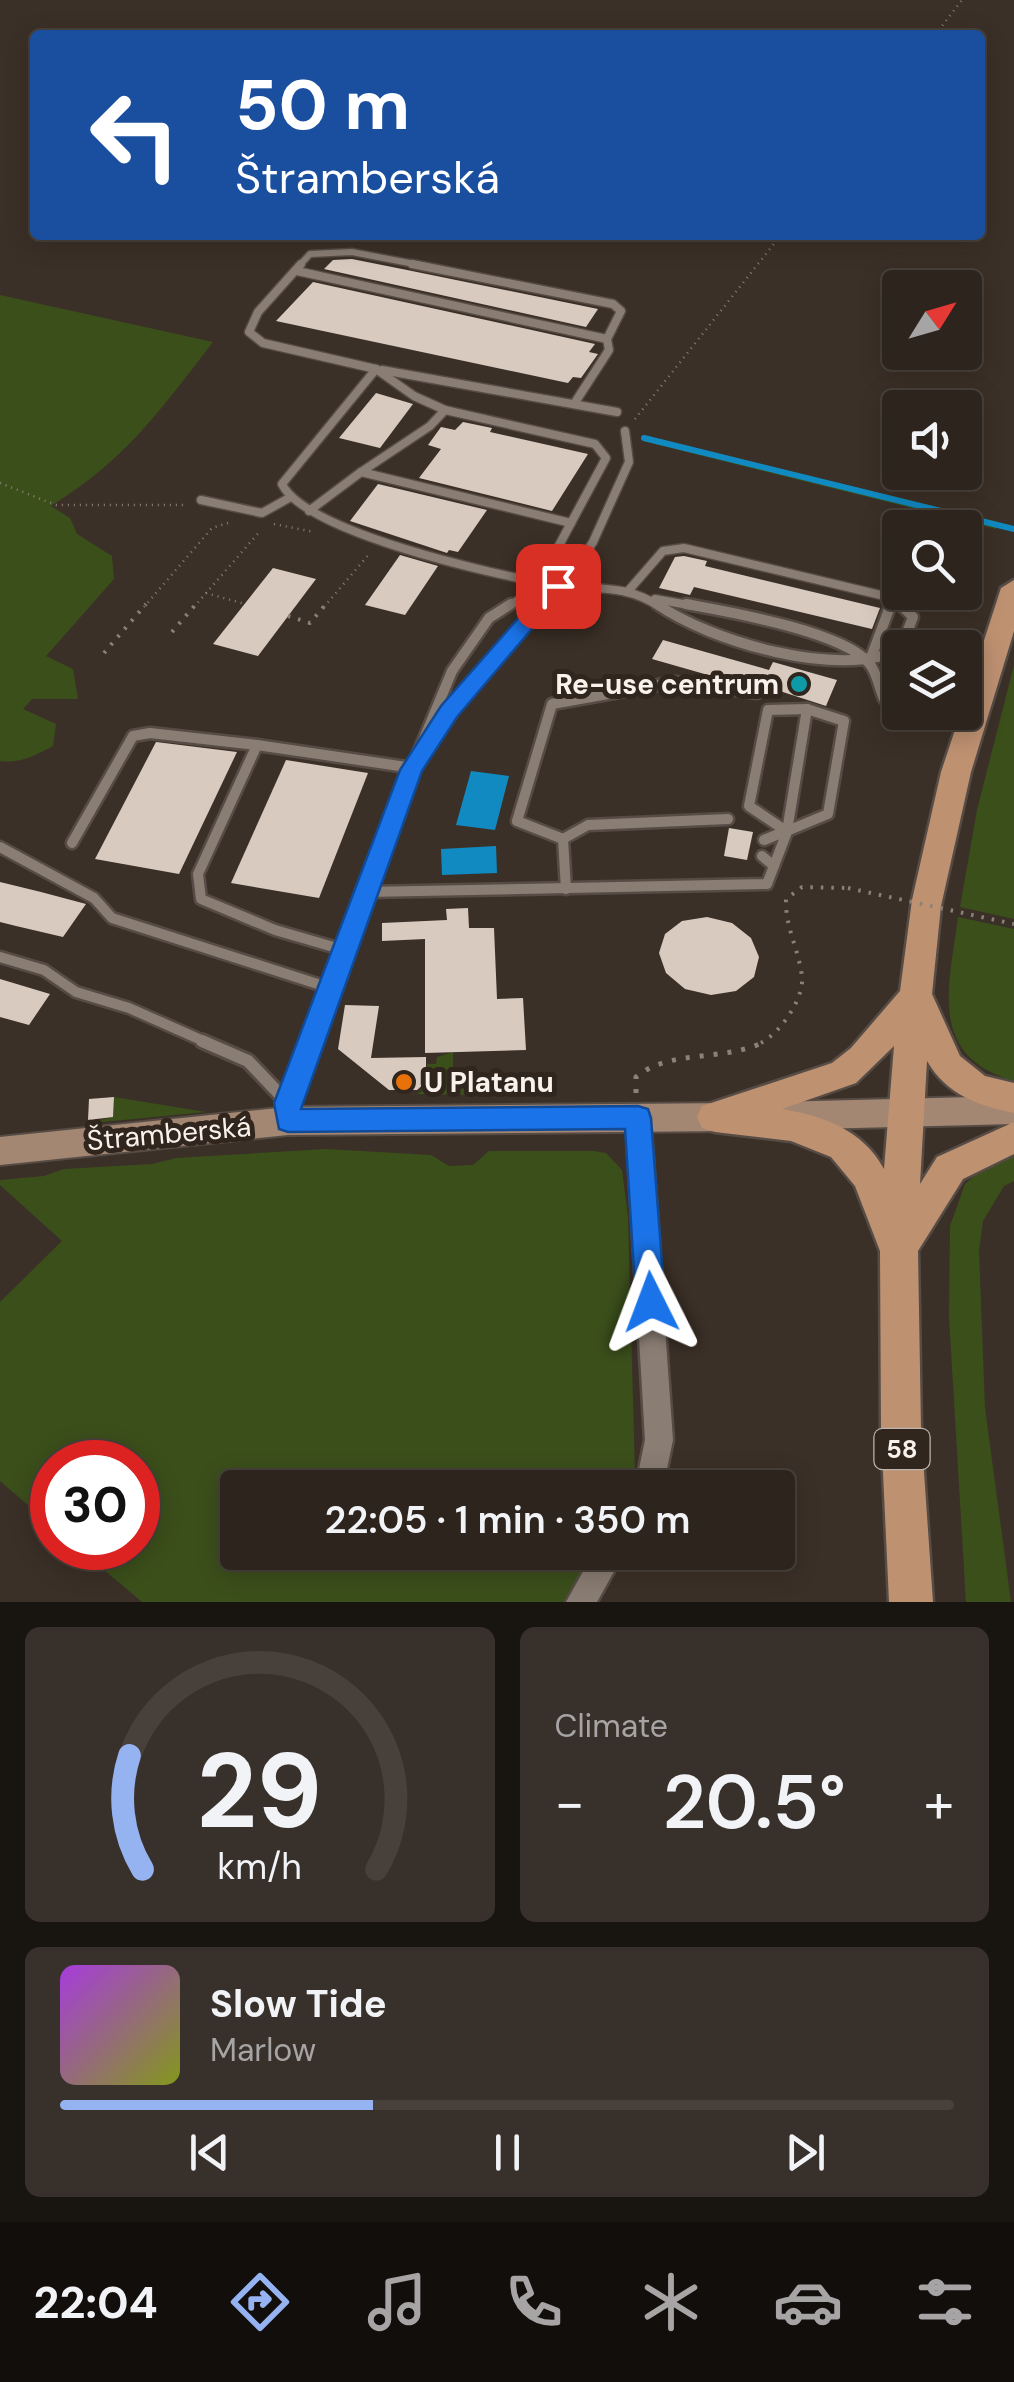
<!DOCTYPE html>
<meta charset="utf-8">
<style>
:root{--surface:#2c241d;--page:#38302a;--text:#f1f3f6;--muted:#a6a4a4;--line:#48413b;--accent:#95b2f1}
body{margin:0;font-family:"DM Sans",sans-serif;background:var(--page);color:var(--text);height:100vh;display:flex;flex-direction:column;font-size:38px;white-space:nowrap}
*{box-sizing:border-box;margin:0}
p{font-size:32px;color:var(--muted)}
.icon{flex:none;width:55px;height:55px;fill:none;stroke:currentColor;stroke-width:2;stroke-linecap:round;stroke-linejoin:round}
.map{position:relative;height:1602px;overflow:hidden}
.details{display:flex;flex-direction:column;gap:25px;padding:25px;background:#181410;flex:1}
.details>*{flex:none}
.guide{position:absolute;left:30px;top:30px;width:955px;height:210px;border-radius:10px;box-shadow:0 5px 25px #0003,0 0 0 2px var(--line);background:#1a4fa0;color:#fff;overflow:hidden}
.needle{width:65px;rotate:53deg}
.fabs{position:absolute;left:882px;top:270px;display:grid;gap:20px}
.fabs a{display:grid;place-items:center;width:100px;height:100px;border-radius:10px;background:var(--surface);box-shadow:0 5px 25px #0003,0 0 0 2px var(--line);font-size:50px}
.speed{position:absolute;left:30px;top:1440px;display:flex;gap:20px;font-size:50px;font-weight:700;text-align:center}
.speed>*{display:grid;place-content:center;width:130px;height:130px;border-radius:50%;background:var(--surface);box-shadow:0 5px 25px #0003,0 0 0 2px var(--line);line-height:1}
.speed .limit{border:15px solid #d22;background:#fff;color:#111}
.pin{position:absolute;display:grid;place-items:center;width:85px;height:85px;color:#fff;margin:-42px;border-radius:20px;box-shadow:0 5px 15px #0006}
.me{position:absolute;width:110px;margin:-55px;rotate:357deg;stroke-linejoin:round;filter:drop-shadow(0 0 8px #0008)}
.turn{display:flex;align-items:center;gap:35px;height:210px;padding:0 40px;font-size:45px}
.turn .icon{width:130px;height:130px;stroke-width:2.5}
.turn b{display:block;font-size:70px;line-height:85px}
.big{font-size:75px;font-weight:600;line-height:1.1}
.details .tile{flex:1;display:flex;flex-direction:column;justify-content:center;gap:15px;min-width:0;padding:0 35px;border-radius:15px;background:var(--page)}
.details .dial{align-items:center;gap:0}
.dial svg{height:260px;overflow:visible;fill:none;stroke:var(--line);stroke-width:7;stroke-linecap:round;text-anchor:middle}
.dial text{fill:var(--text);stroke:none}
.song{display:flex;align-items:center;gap:30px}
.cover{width:120px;height:120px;border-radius:15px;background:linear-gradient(135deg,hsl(280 70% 55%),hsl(70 70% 35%))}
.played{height:10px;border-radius:5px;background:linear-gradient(90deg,var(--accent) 35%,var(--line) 35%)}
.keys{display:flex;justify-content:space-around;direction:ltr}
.heat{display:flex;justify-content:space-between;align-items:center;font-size:55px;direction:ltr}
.details .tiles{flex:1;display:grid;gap:25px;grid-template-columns:1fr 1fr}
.tile:last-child{grid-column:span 2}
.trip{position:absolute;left:220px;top:1470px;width:575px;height:100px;border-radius:10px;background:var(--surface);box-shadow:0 5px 25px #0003,0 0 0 2px var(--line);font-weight:600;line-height:100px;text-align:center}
.menu{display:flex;height:160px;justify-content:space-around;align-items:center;background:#120e0c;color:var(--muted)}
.menu .icon{width:70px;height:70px}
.menu .on{color:var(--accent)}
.menu b{font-size:45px;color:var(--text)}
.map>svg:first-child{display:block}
</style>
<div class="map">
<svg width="1014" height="1602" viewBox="0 0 1014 1602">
<rect width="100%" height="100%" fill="#3b3027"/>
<!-- green -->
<g fill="#3b4f1b">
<path d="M 0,295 L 213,342 C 159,412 126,459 51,506 L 70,518 L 77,534 L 112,556 L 114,579 L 46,656 L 73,669 L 78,699 L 32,699 L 23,709 L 56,724 L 53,746 C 36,755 20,764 0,761 Z"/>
<polygon points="645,436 999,522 996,529 643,441"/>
<polygon points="1014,665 1014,919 960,907 977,810"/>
<path d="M 958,917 L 1014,929 L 1014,1081 C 927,1056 949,987 958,917 Z"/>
<polygon points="453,1052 453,1080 505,1081 505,1095 395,1094 417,1094 429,1085 427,1064 436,1064 437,1057"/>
<polygon points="114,1097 206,1112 82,1124 113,1117"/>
<polygon points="326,1149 431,1155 449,1166 473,1165 489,1151 594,1151 606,1153 622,1170 628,1217 635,1475 630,1488 238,1488 238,1552 595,1553 563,1602 142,1602 78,1548 138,1548 138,1462 52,1462 52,1526 0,1481 0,1302 62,1241 0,1185 0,1180 44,1176 64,1169 152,1164 176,1158"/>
<polygon points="1014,1154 1014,1181 1004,1186 983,1221 979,1250 985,1408 1011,1602 966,1602 949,1317 950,1226 965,1184 988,1164"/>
</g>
<!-- water -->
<g fill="#118ac2">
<polygon points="471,771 509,776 495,830 456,825"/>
<polygon points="496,846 497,873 442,875 441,849"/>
</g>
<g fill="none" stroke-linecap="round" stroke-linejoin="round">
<!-- stream -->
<polyline stroke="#118ac2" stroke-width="6" points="644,438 1014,529"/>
</g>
<!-- building -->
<g fill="#d8cabf">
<polygon points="352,259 407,270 598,309 586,327 324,269 333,260"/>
<polygon points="313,282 595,344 589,352 598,354 581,378 573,377 568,383 276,321"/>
<polygon points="376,393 413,404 380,448 339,438"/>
<polygon points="463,422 492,428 490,432 588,454 552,511 419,478 441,449 428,445 441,427 455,430"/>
<polygon points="378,484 487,510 458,552 449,550 447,553 350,521"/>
<polygon points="400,555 438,566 405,615 365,605"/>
<polygon points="684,556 707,561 705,566 880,608 872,629 694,587 690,595 659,588 675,557"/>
<polygon points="273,568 316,579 258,656 213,644"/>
<polygon points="663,640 769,670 773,662 837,680 826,706 758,684 722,679 652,659"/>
<polygon points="156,742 237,752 179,874 95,859"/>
<polygon points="286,760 368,773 319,898 231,883"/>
<polygon points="729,828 753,832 747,860 724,856"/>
<polygon points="0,882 41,892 86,904 63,937 16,926 0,922"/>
<polygon points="468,908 469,928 494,928 497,999 523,998 526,1050 425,1053 425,939 382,941 382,923 447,920 446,909"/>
<polygon points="707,917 732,923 751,938 759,957 754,977 736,991 711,995 685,989 666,973 659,953 665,934 682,921"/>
<polygon points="0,979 50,994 29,1025 0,1017"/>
<polygon points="345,1005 379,1006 371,1058 426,1057 426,1082 417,1090 389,1090 338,1049"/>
<polygon points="114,1097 113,1117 88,1120 89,1099"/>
</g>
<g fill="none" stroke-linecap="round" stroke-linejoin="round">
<!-- lane-far3 casing -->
<g stroke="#564c45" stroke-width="9">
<polyline id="lane-far3" points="299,266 310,254 352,252 425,266"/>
</g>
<!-- lane-far2 casing -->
<g stroke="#564c45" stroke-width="11">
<g id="lane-far2">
<path d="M 301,264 L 258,312 L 249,332 L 263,343 L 376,369 L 282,484 C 305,532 495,575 550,584 C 590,591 624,582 660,607"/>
<polyline points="297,271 607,339 621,311 613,304 412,264"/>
<polyline points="376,369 414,396 445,410"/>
<polyline points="382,370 617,412"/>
<polyline points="574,404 609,350 607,339"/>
<polygon points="445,410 595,444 606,458 571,523 361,472 430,426"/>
<polyline points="201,500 262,513 289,498"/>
<polyline points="309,511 361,472"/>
<polyline points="540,581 571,523"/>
<polyline points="629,590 663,551 684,548 893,598 902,607"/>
<polyline points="655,599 700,607"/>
<polyline points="507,607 528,594 558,586 578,565 593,542 629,462 625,431"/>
<polyline points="540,607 556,588"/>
<polyline points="890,607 893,598"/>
</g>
</g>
<!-- lane-far1 casing -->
<g stroke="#564c45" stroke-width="15">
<g id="lane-far1">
<path d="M 657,604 C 709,641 841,680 900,649"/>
<path d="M 686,604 C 729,612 841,631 869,663 C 877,672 879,688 884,699"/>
<polyline points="900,604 913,617 901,648"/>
<polyline points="869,663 891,604"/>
<polyline points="427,745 449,711 542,604"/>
<polyline points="786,831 749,806 768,710 807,709"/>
<polyline points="787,831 807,709"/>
<polyline points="787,831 828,814 844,721 807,709"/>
<polyline points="563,839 588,825 728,819"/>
<polyline points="764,840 786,831"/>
<polyline points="72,843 133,736 150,733 257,745"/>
<polyline points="0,847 94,898 112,918 330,988"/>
<polyline points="762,856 774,866"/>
<polyline points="566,889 563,839 517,821 552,704 675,682 757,693"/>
<polyline points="366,892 767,884 787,832"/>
<polyline points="344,950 275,930 201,899 198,874 257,745 413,768"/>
<polyline points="0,957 44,970 76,992 129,1008 208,1043"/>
<polyline points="310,1043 411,770 452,671 489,618 511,604"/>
</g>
</g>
<!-- lane casing -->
<g stroke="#564c45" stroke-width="18">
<g id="lane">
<polyline points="202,1041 248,1061 288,1103"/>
<polyline points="288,1120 288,1103 311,1041"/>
</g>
</g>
<!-- street casing -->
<g stroke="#564c45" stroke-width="5">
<g id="street">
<polygon points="638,1107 646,1110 650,1117 673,1440 663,1488 635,1488 645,1440 626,1117 630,1110"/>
<polygon points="594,1552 625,1552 597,1602 566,1602"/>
</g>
</g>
<!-- secondary casing -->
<g stroke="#564c45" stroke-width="4">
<g id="secondary">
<polygon points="1014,1096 1014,1124 775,1130 764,1126 759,1116 764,1106 775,1102"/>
<polygon points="732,1103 743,1107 748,1117 743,1127 732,1131 288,1135 0,1165 0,1137 288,1107"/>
</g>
</g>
<!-- primary casing -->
<g stroke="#564c45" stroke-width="5">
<path id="primary" d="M 1014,580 L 1014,631 L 971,772 L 941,906 L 932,994 L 960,1056 L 985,1076 L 1014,1083 L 1014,1113 C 977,1105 947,1095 927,1061 L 920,1184 L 937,1157 L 1014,1122 L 1014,1154 L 963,1179 L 918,1251 L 921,1429 L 933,1602 L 889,1602 L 881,1429 L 880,1251 L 855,1186 L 831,1157 L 791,1141 L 715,1132 L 702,1128 L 697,1117 L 702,1106 L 832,1063 L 851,1048 L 900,991 L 912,900 L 941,772 L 961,712 L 965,712 L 965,699 L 1001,588 ZM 894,1046 L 884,1169 C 863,1130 824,1116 782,1109 L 856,1083 Z"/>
</g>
<!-- path-far2 -->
<g stroke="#8a8179" stroke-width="2.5" stroke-dasharray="1 5" stroke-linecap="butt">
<polyline points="935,35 962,0"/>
<polyline points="635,419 781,235"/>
<polyline points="0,483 56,505 187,505"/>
<polyline points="274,524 314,532"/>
<polyline points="206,593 245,604"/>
<polyline points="144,607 212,528 231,522"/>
<polyline points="194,607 261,530"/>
<polyline points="324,607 370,553"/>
</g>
<!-- path-far1 -->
<g stroke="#8a8179" stroke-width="4" stroke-dasharray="2.5 8" stroke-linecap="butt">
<polyline points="288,616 310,623 326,604"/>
<polyline points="172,632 196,604"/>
<polyline points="104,653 146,604"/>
<path d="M 761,1043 C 780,1033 804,999 802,977 C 799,950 785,927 786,899 L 802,887 L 848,888"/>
</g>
<!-- path -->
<path stroke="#8a8179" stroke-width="5" stroke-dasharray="4 10" stroke-linecap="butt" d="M 636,1093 L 636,1077 C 671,1048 722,1063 766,1041"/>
<!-- lane-far3 -->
<use href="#lane-far3" stroke="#8a7d73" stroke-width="6"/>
<!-- lane-far2 -->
<use href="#lane-far2" stroke="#8a7d73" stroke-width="8"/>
<!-- lane-far1 -->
<use href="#lane-far1" stroke="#8a7d73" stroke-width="10"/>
<!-- lane -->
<use href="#lane" stroke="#8a7d73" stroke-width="12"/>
<!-- street -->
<use href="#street" fill="#8a7d73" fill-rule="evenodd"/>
<!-- secondary -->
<use href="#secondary" fill="#a48772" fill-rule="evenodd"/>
<!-- primary -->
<use href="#primary" fill="#be9171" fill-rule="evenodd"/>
<!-- path-bridge -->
<polyline stroke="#8a8179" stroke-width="4" stroke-dasharray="2.5 8" stroke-linecap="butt" points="848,888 1014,924"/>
</g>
<!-- route -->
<polygon fill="#1a73e8" stroke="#114b97" stroke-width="2.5" points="558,579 565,581 565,590 457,717 422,771 301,1109 638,1106 648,1109 651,1118 665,1302 661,1312 651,1316 640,1312 636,1302 625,1129 288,1132 279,1129 274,1103 400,770 441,706 551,581"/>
<!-- markers -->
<circle fill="#0f9aa8" stroke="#31261e" stroke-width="4" cx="799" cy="684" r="10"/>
<circle fill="#e8710a" stroke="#31261e" stroke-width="4" cx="404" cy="1082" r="10"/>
<g text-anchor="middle" stroke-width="10" stroke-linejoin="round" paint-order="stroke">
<!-- shield labels -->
<rect fill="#31261e" stroke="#bdb4ae" stroke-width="2.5" x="874.5" y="1429" width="55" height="40" rx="8"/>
<g font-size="25" font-weight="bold" fill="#f9f1ec">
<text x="902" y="1458">58</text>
</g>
<!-- poi labels -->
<g font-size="28" font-weight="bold" fill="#f9f1ec" stroke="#31261e" text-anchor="end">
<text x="779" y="694">Re-use centrum</text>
<text x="424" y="1092" text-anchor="start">U Platanu</text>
</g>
<!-- street labels -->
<g font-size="28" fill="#f9f1ec" stroke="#31261e">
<text transform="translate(169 1133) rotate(-5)" y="10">Štramberská</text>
</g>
</g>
</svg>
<div class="fabs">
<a><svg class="needle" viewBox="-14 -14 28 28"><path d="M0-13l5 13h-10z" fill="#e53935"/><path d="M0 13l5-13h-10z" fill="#a6a4a4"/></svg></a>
<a><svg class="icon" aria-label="sound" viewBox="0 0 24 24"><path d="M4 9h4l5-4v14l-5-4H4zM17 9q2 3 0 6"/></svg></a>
<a><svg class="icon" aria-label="search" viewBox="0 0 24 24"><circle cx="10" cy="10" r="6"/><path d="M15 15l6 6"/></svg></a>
<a><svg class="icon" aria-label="layers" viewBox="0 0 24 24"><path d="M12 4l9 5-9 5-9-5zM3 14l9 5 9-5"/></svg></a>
</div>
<div class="speed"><div class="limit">30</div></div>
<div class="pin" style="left:558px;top:586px;background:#d93025"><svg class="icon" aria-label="arrive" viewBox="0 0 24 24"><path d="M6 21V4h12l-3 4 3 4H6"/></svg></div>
<svg class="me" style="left:651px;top:1302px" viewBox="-20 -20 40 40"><path d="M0-17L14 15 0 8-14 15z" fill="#1a73e8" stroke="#fff" stroke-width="4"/></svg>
<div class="trip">22:05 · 1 min · 350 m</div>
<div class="guide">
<div class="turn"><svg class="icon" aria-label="left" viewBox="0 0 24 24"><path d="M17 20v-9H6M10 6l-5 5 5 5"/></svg><div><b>50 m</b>Štramberská</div></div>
</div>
</div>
<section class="details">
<div class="tiles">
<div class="tile dial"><svg viewBox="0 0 100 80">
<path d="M14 69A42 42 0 1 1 86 69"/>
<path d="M14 69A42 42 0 0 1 10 34" stroke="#95b2f1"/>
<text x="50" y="56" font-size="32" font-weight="700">29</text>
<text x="50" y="72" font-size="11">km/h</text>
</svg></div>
<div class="tile"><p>Climate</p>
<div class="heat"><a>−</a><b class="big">20.5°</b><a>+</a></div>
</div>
<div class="tile">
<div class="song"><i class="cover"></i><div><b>Slow Tide</b><p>Marlow</p></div></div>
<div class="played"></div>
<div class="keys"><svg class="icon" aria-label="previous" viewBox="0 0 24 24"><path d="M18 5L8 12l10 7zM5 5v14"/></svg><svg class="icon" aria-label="pause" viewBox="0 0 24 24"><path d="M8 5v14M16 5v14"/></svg><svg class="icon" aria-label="next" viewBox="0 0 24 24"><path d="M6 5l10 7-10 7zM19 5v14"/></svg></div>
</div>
</div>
</section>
<nav class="menu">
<b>22:04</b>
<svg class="icon on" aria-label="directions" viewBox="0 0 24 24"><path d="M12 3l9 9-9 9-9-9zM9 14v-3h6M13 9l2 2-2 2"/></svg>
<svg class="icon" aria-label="music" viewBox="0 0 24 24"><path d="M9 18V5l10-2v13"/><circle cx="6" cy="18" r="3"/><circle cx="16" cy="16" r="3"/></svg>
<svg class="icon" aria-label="phone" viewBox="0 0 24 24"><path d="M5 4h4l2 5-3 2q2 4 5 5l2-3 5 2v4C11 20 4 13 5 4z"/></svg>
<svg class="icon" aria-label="climate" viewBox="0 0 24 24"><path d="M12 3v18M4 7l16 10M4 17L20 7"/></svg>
<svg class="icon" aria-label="car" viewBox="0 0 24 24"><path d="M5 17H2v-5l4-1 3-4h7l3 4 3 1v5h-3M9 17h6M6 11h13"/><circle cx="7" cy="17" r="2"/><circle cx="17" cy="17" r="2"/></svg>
<svg class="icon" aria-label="filters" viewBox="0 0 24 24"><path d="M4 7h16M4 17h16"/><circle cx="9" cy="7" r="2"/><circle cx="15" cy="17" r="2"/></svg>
</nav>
